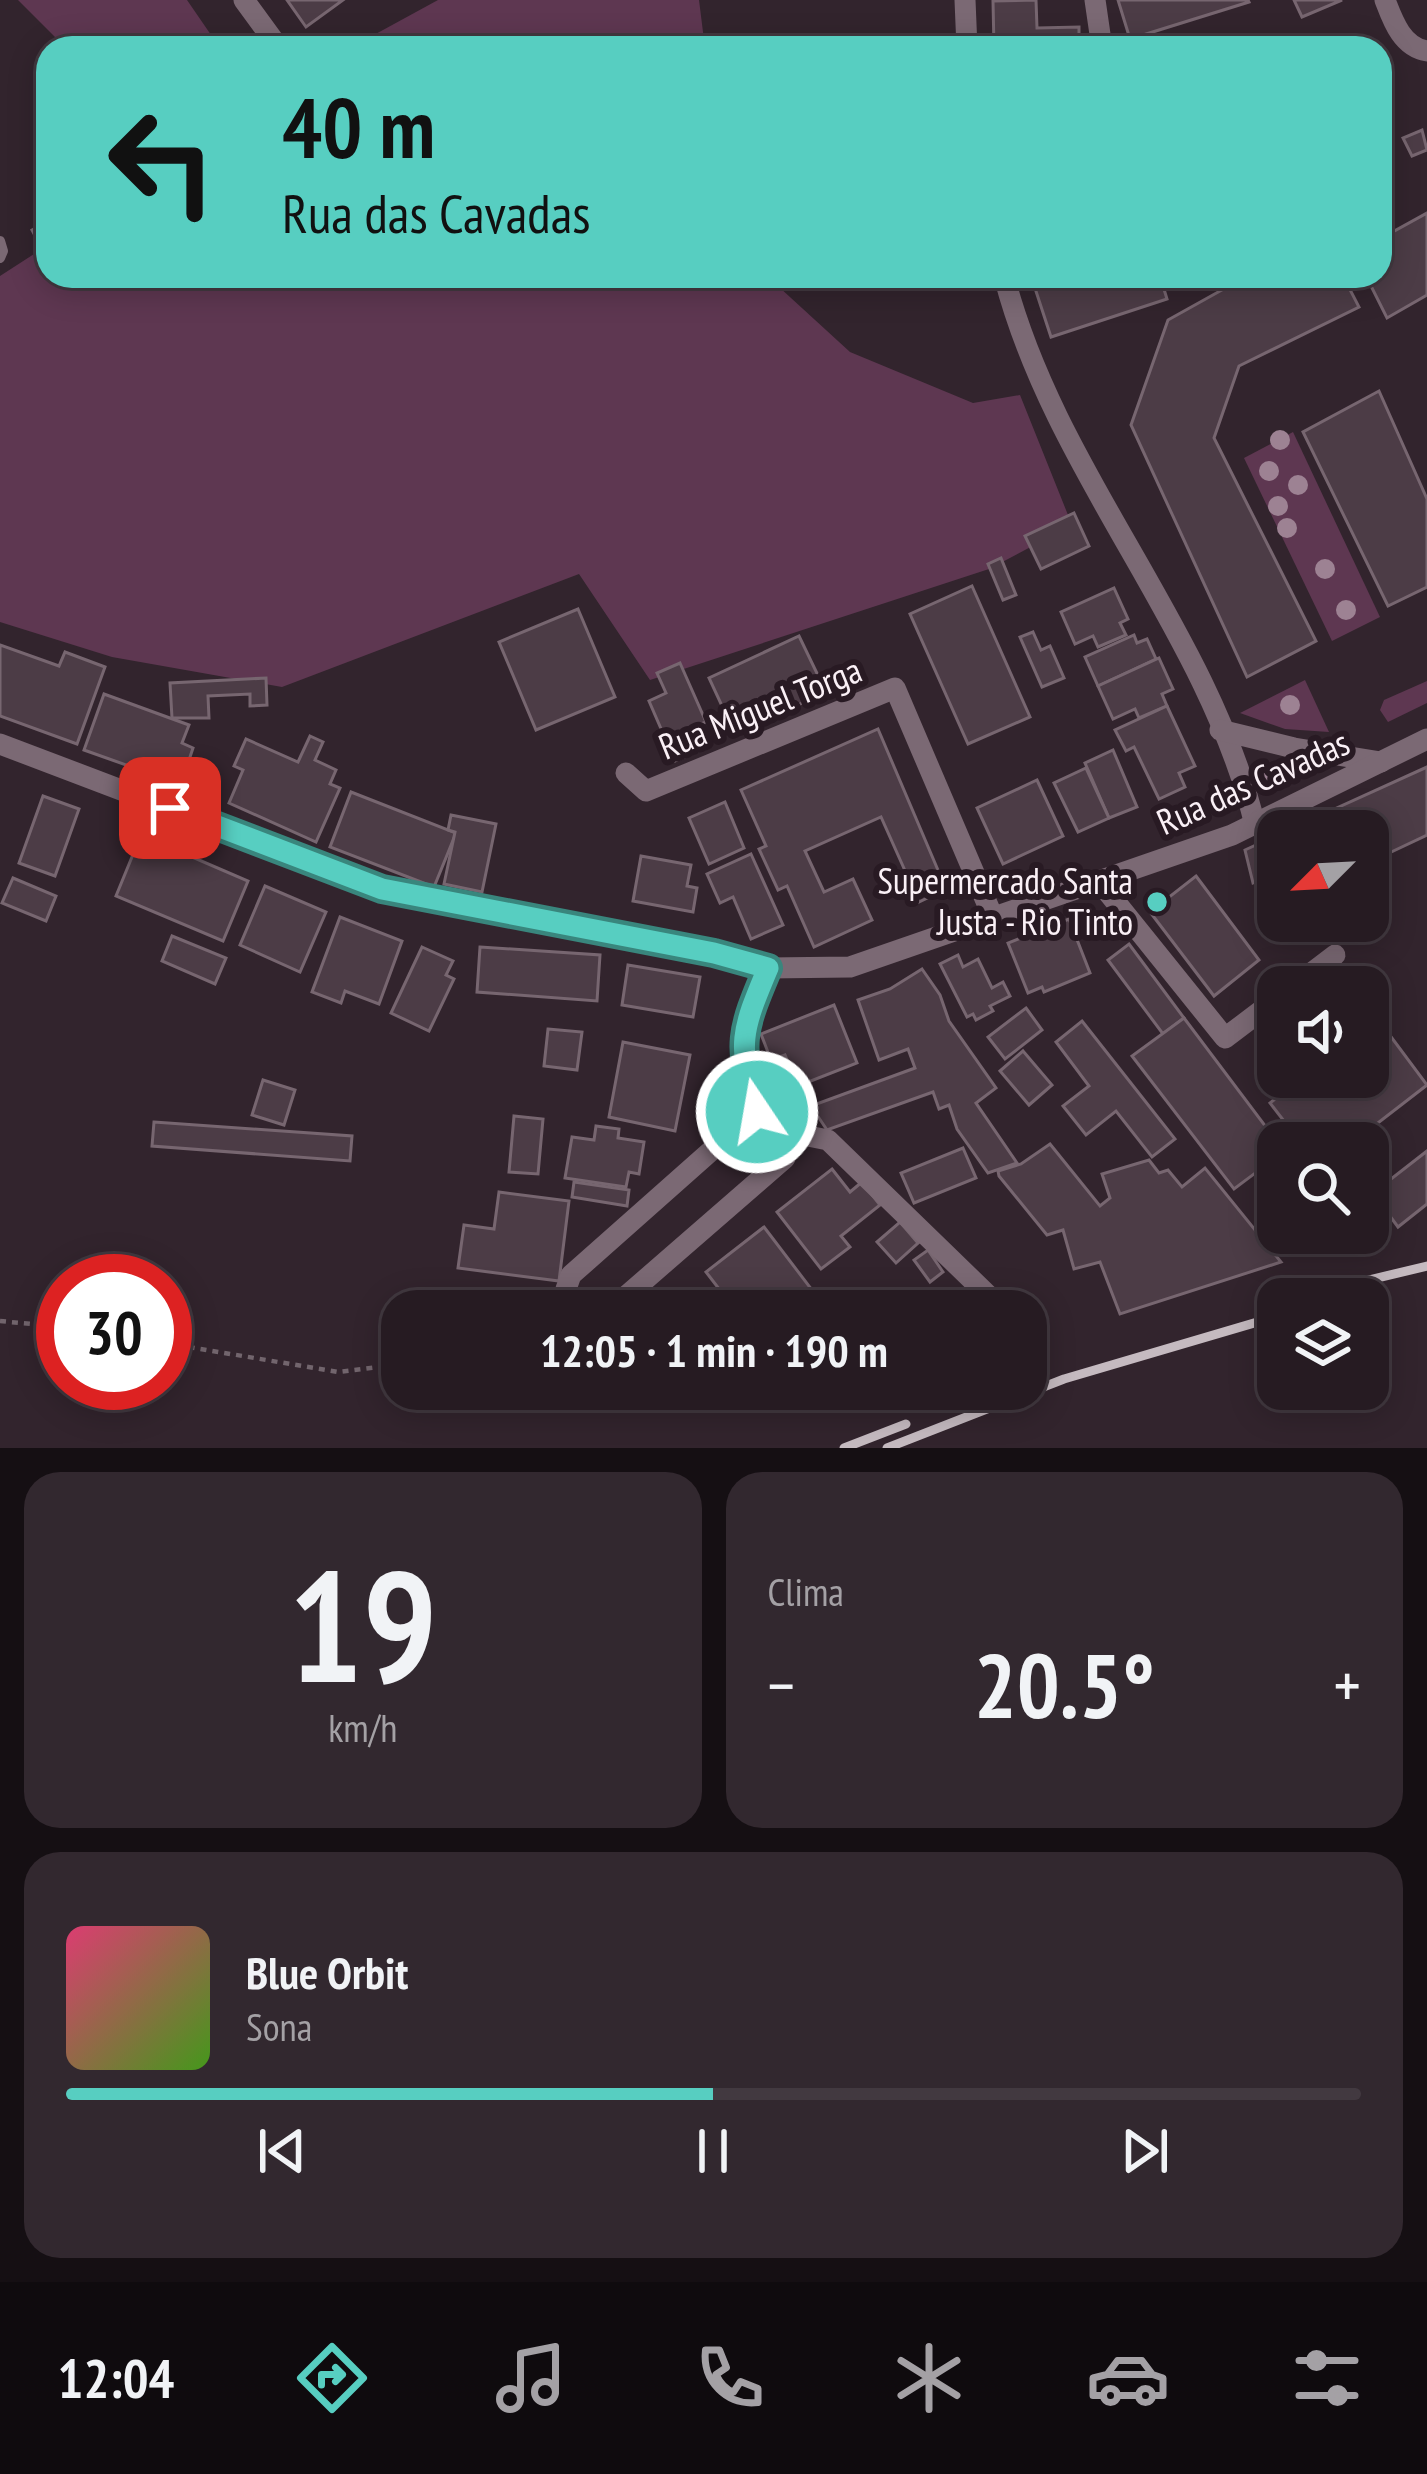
<!DOCTYPE html>
<html lang="pt">
<meta charset="utf-8">
<style>
:root{--surface:#261b22;--page:#32282f;--text:#f1f3f6;--muted:#a4a1a5;--line:#423940;--accent:#57cec1}
body{margin:0;font-family:"PT Sans Narrow",sans-serif;background:var(--page);color:var(--text);height:100vh;display:flex;flex-direction:column;font-size:45px;white-space:nowrap}
*{box-sizing:border-box;margin:0}
p{font-size:39px;color:var(--muted)}
.icon{flex:none;width:66px;height:66px;fill:none;stroke:currentColor;stroke-width:2;stroke-linecap:round;stroke-linejoin:round}
.map{position:relative;height:1448px;overflow:hidden}
.details{display:flex;flex-direction:column;gap:24px;padding:24px;background:#150f13;flex:1}
.details>*{flex:none}
.guide{position:absolute;left:36px;top:36px;width:1356px;height:252px;border-radius:36px;box-shadow:0 6px 30px #0003,0 0 0 3px var(--line);background:#57cec1;color:#111;overflow:hidden}
.needle{width:78px;rotate:246deg}
.tools{position:absolute;left:1257px;top:810px;display:grid;gap:24px}
.tools a{display:grid;place-items:center;width:132px;height:132px;border-radius:24px;background:var(--surface);box-shadow:0 6px 30px #0003,0 0 0 3px var(--line);font-size:60px}
.speed{position:absolute;left:36px;top:1254px;display:flex;gap:24px;font-size:60px;font-weight:700;text-align:center}
.speed>*{display:grid;place-content:center;width:156px;height:156px;border-radius:50%;background:var(--surface);box-shadow:0 6px 30px #0003,0 0 0 3px var(--line);line-height:1}
.speed .limit{border:18px solid #d22;background:#fff;color:#111}
.pin{position:absolute;display:grid;place-items:center;width:102px;height:102px;color:#fff;margin:-51px;border-radius:24px;box-shadow:0 6px 18px #0006}
.me{position:absolute;width:132px;margin:-66px;rotate:348deg;stroke-linejoin:round;filter:drop-shadow(0 0 9px #0008)}
.turn{display:flex;align-items:center;gap:42px;height:252px;padding:0 48px;font-size:54px}
.turn .icon{width:156px;height:156px;stroke-width:2.5}
.turn b{display:block;font-size:84px;line-height:102px}
.big{font-size:90px;font-weight:800;line-height:1.1}
.details .tile{flex:1;display:flex;flex-direction:column;justify-content:center;gap:18px;min-width:0;padding:0 42px;border-radius:36px;background:var(--page)}
.details .dial{align-items:center;gap:0}
.dial b{font-size:156px;line-height:1}
.song{display:flex;align-items:center;gap:36px}
.cover{width:144px;height:144px;border-radius:18px;background:linear-gradient(135deg,hsl(340 70% 55%),hsl(100 70% 35%))}
.played{height:12px;border-radius:6px;background:linear-gradient(90deg,var(--accent) 50%,var(--line) 50%)}
.keys{display:flex;justify-content:space-around;direction:ltr}
.heat{display:flex;justify-content:space-between;align-items:center;font-size:66px;direction:ltr}
.details .tiles{flex:1;display:grid;gap:24px;grid-template-columns:1fr 1fr}
.tile:last-child{grid-column:span 2}
.trip{position:absolute;left:381px;top:1290px;width:666px;height:120px;border-radius:36px;background:var(--surface);box-shadow:0 6px 30px #0003,0 0 0 3px var(--line);font-weight:800;line-height:120px;text-align:center}
.tabs{display:flex;height:192px;justify-content:space-around;align-items:center;background:#0f0b0e;color:var(--muted)}
.tabs .icon{width:84px;height:84px}
.tabs .active{color:var(--accent)}
.tabs b{font-size:54px;color:var(--text)}
.map>svg:first-child{display:block}
</style>
<div class="map">
<svg width="1427" height="1448" viewBox="0 0 1427 1448">
<rect width="100%" height="100%" fill="#32242d"/>
<!-- green -->
<g fill="#5e3751">
<polygon points="18,0 187,0 220,48 66,48"/>
<polygon points="438,0 699,0 705,48 350,48"/>
<polygon points="48,245 48,276 767,276 850,352 973,403 1020,395 1072,525 989,569 650,680 579,574 282,687 112,657 0,622 0,276"/>
<polygon points="1293,432 1380,617 1332,641 1244,458"/>
<polygon points="1305,680 1329,732 1285,729 1240,713"/>
<polygon points="1427,681 1427,703 1388,722 1380,710 1384,700"/>
</g>
<!-- building -->
<g fill="#4c3c46" stroke="#776670" stroke-width="3">
<polygon points="287,0 343,0 306,27"/>
<polygon points="1036,0 1037,28 1079,27 1079,39 1048,40 1049,48 994,48 993,1"/>
<polygon points="1118,0 1248,0 1249,2 1130,39"/>
<polygon points="1294,0 1342,0 1302,17"/>
<polygon points="1422,130 1427,150 1412,156 1403,138"/>
<polygon points="1427,213 1427,295 1387,318 1366,276 1380,276 1380,239"/>
<polygon points="46,222 48,240 40,245 32,230"/>
<polygon points="1031,276 1160,276 1167,299 1051,337"/>
<polygon points="1247,276 1343,276 1359,307 1239,366 1214,438 1316,641 1247,677 1131,425 1168,320"/>
<polygon points="1379,391 1427,499 1427,587 1388,606 1303,432"/>
<polygon points="1074,513 1089,546 1041,569 1025,536"/>
<polygon points="1001,558 1016,595 1003,600 988,564"/>
<polygon points="972,586 1030,717 968,744 910,614"/>
<polygon points="1114,588 1128,619 1120,623 1126,635 1098,647 1093,636 1075,644 1061,612"/>
<polygon points="578,609 615,697 536,730 499,642"/>
<polygon points="1033,632 1041,650 1050,646 1064,678 1042,687 1020,637"/>
<polygon points="1134,635 1137,643 1147,639 1156,659 1098,686 1085,657"/>
<polygon points="799,636 826,692 735,734 709,678"/>
<polygon points="0,645 59,666 65,652 105,667 77,744 0,716"/>
<polygon points="1159,658 1173,689 1162,694 1167,706 1139,718 1135,709 1113,719 1098,686"/>
<polygon points="680,663 706,722 698,725 707,747 675,761 649,701 666,693 657,673"/>
<polygon points="266,678 267,705 250,706 250,694 208,696 209,718 172,718 170,683"/>
<polygon points="104,694 189,725 182,743 193,748 188,763 196,766 188,787 84,750"/>
<polygon points="1167,706 1195,766 1179,773 1185,787 1159,799 1134,747 1126,751 1115,730"/>
<polygon points="878,729 946,889 919,902 881,817 805,851 824,892 853,879 872,920 814,947 787,886 778,890 759,849 766,846 741,790"/>
<polygon points="310,736 323,742 315,760 336,770 330,784 340,788 316,842 229,803 243,770 234,766 246,739 298,762"/>
<polygon points="1113,750 1137,807 1109,818 1085,763"/>
<polygon points="1427,767 1427,835 1368,863 1368,831 1286,831"/>
<polygon points="1086,768 1109,818 1078,832 1054,783"/>
<polygon points="1037,780 1063,836 1003,864 977,808"/>
<polygon points="351,792 456,833 434,887 330,847"/>
<polygon points="43,796 79,809 55,876 19,863"/>
<polygon points="725,802 744,848 709,864 689,818"/>
<polygon points="451,815 496,824 482,892 444,884 455,832 448,830"/>
<polygon points="141,835 248,881 223,941 116,896"/>
<polygon points="1278,835 1278,878 1276,873 1253,883 1245,850"/>
<polygon points="751,854 783,925 751,939 733,897 720,903 707,874"/>
<polygon points="641,856 691,865 687,886 697,888 693,912 633,901"/>
<polygon points="1196,876 1259,960 1214,996 1150,912"/>
<polygon points="13,878 56,896 46,921 2,903"/>
<polygon points="265,886 326,912 300,972 240,945"/>
<polygon points="340,917 402,941 379,1004 345,991 341,1003 312,992"/>
<polygon points="1069,919 1090,973 1044,992 1042,987 1028,993 1008,943"/>
<polygon points="172,936 226,958 215,984 162,961"/>
<polygon points="1129,944 1184,1018 1163,1034 1108,960"/>
<polygon points="422,947 453,961 446,975 454,979 429,1031 391,1013"/>
<polygon points="480,947 600,955 597,1001 477,992"/>
<polygon points="958,955 963,967 978,959 992,988 1003,982 1010,996 990,1006 993,1011 976,1020 973,1014 967,1017 940,964"/>
<polygon points="628,965 700,977 693,1017 622,1005"/>
<polygon points="922,969 940,995 949,1021 996,1088 976,1103 1017,1163 988,1173 957,1129 949,1105 939,1109 933,1092 827,1130 811,1106 915,1068 908,1049 879,1060 858,1000 890,989"/>
<polygon points="834,1005 857,1063 798,1086 785,1055 771,1060 761,1034"/>
<polygon points="1026,1008 1042,1030 1005,1059 988,1037"/>
<polygon points="1184,1018 1278,1143 1278,1156 1234,1189 1132,1056"/>
<polygon points="1082,1021 1175,1139 1152,1157 1116,1111 1086,1135 1063,1106 1089,1086 1056,1042"/>
<polygon points="1368,1024 1375,1033 1383,1026 1427,1085 1352,1143 1301,1143 1270,1103 1303,1077 1368,1077"/>
<polygon points="548,1029 582,1032 577,1070 544,1066"/>
<polygon points="623,1042 690,1055 675,1131 609,1117"/>
<polygon points="1023,1051 1052,1085 1029,1105 1000,1071"/>
<polygon points="263,1080 295,1090 284,1125 252,1115"/>
<polygon points="514,1116 543,1119 538,1174 509,1172"/>
<polygon points="154,1122 352,1136 350,1161 152,1146"/>
<polygon points="596,1126 619,1129 618,1138 644,1142 639,1174 629,1172 626,1187 565,1178 572,1137 594,1140"/>
<polygon points="1050,1144 1100,1206 1110,1198 1102,1174 1149,1160 1159,1173 1168,1170 1182,1187 1205,1168 1281,1262 1120,1314 1100,1262 1074,1269 1063,1230 1047,1235 999,1176 998,1171 1021,1164"/>
<polygon points="963,1148 976,1178 914,1203 901,1173"/>
<polygon points="1427,1151 1427,1204 1398,1227 1373,1193"/>
<polygon points="832,1169 850,1192 862,1182 880,1205 841,1236 850,1247 821,1269 777,1212"/>
<polygon points="574,1182 629,1190 627,1206 572,1197"/>
<polygon points="499,1192 569,1201 559,1281 458,1268 464,1225 494,1229"/>
<polygon points="900,1222 918,1243 896,1263 877,1242"/>
<polygon points="764,1227 828,1311 736,1311 706,1272"/>
<polygon points="928,1250 943,1272 930,1282 914,1260"/>
</g>
<g fill="none" stroke-linecap="round" stroke-linejoin="round">
<!-- path -->
<g stroke="#72656d" stroke-width="4.5" stroke-dasharray="6 6" stroke-linecap="butt">
<polyline points="0,1321 63,1327"/>
<polyline points="165,1343 338,1372 402,1364"/>
</g>
<!-- lane -->
<polyline stroke="#7b6974" stroke-width="10" points="0,241 3,251 0,258"/>
<!-- street -->
<g stroke="#7b6974" stroke-width="21">
<polyline points="244,0 279,48"/>
<polyline points="965,0 967,48"/>
<polyline points="1095,0 1102,48"/>
<path d="M 1385,0 C 1393,21 1402,47 1427,51"/>
<path d="M 1004,276 C 1055,474 1208,629 1255,825"/>
<polyline points="1188,276 1189,277"/>
<polyline points="1220,730 1294,748 1381,762"/>
<polyline points="0,744 382,889 714,953 768,968 850,967 1232,835 1427,739"/>
<polyline points="626,773 646,791 895,688 992,915"/>
<polyline points="1098,880 1225,1038 1278,998"/>
<polyline points="1293,987 1335,955"/>
<path d="M 756,1111 C 737,1043 741,1032 768,968"/>
<polyline points="788,1132 828,1140 996,1303 1008,1309"/>
<path d="M 581,1311 L 573,1308 L 566,1289 L 571,1275 L 756,1111 L 776,1113 C 787,1130 793,1139 785,1158 L 609,1311"/>
</g>
<!-- rail -->
<g stroke="#c5bac0" stroke-width="9">
<polyline points="1290,1299 1427,1266"/>
<polyline points="844,1448 906,1424"/>
<polyline points="887,1448 1064,1379 1278,1316"/>
</g>
</g>
<!-- trees -->
<g fill="#9d8293">
<circle cx="1280" cy="440" r="10"/>
<circle cx="1269" cy="471" r="10"/>
<circle cx="1298" cy="485" r="10"/>
<circle cx="1278" cy="506" r="10"/>
<circle cx="1287" cy="528" r="10"/>
<circle cx="1325" cy="569" r="10"/>
<circle cx="1346" cy="610" r="10"/>
<circle cx="1290" cy="705" r="10"/>
<circle cx="1274" cy="773" r="10"/>
</g>
<g fill="none" stroke-linecap="round" stroke-linejoin="round">
<!-- route casing -->
<g stroke="#39867d" stroke-width="30">
<path id="route" d="M 170,808 L 382,889 L 714,953 L 768,968 C 741,1032 737,1043 757,1112"/>
</g>
<!-- route -->
<use href="#route" stroke="#57cec1" stroke-width="21"/>
</g>
<!-- markers -->
<circle fill="#57cec1" stroke="#281a23" stroke-width="4.5" cx="1157" cy="902" r="12"/>
<g text-anchor="middle" stroke-width="12" stroke-linejoin="round" paint-order="stroke">
<!-- street labels -->
<g font-size="36" fill="#faf0f6" stroke="#281a23">
<text transform="translate(760 708) rotate(-22)" y="13">Rua Miguel Torga</text>
<text transform="translate(1253 782) rotate(-24)" y="13">Rua das Cavadas</text>
</g>
<!-- poi labels -->
<g font-size="36" fill="#faf0f6" stroke="#281a23" text-anchor="end">
<text x="1133" y="894">Supermercado Santa<tspan x="1133" dy="41">Justa - Rio Tinto</tspan></text>
</g>
</g>
</svg>
<div class="tools">
<a><svg class="needle" viewBox="-14 -14 28 28"><path d="M0-13l5 13h-10z" fill="#e53935"/><path d="M0 13l5-13h-10z" fill="#a4a1a5"/></svg></a>
<a><svg class="icon" aria-label="sound" viewBox="0 0 24 24"><path d="M4 9h4l5-4v14l-5-4H4zM17 9q2 3 0 6"/></svg></a>
<a><svg class="icon" aria-label="search" viewBox="0 0 24 24"><circle cx="10" cy="10" r="6"/><path d="M15 15l6 6"/></svg></a>
<a><svg class="icon" aria-label="layers" viewBox="0 0 24 24"><path d="M12 4l9 5-9 5-9-5zM3 14l9 5 9-5"/></svg></a>
</div>
<div class="speed"><div class="limit">30</div></div>
<div class="pin" style="left:170px;top:808px;background:#d93025"><svg class="icon" aria-label="arrive" viewBox="0 0 24 24"><path d="M6 21V4h12l-3 4 3 4H6"/></svg></div>
<svg class="me" style="left:757px;top:1112px" viewBox="-20 -20 40 40"><circle r="17" fill="#57cec1" stroke="#fff" stroke-width="3"/><path d="M0-11L8 9 0 5-8 9z" fill="#fff"/></svg>
<div class="trip">12:05 · 1 min · 190 m</div>
<div class="guide">
<div class="turn"><svg class="icon" aria-label="left" viewBox="0 0 24 24"><path d="M17 20v-9H6M10 6l-5 5 5 5"/></svg><div><b>40 m</b>Rua das Cavadas</div></div>
</div>
</div>
<section class="details">
<div class="tiles">
<div class="tile dial"><b>19</b><p>km/h</p></div>
<div class="tile"><p>Clima</p>
<div class="heat"><a>−</a><b class="big">20.5°</b><a>+</a></div>
</div>
<div class="tile">
<div class="song"><i class="cover"></i><div><b>Blue Orbit</b><p>Sona</p></div></div>
<div class="played"></div>
<div class="keys"><svg class="icon" aria-label="previous" viewBox="0 0 24 24"><path d="M18 5L8 12l10 7zM5 5v14"/></svg><svg class="icon" aria-label="pause" viewBox="0 0 24 24"><path d="M8 5v14M16 5v14"/></svg><svg class="icon" aria-label="next" viewBox="0 0 24 24"><path d="M6 5l10 7-10 7zM19 5v14"/></svg></div>
</div>
</div>
</section>
<nav class="tabs">
<b>12:04</b>
<svg class="icon active" aria-label="directions" viewBox="0 0 24 24"><path d="M12 3l9 9-9 9-9-9zM9 14v-3h6M13 9l2 2-2 2"/></svg>
<svg class="icon" aria-label="music" viewBox="0 0 24 24"><path d="M9 18V5l10-2v13"/><circle cx="6" cy="18" r="3"/><circle cx="16" cy="16" r="3"/></svg>
<svg class="icon" aria-label="phone" viewBox="0 0 24 24"><path d="M5 4h4l2 5-3 2q2 4 5 5l2-3 5 2v4C11 20 4 13 5 4z"/></svg>
<svg class="icon" aria-label="climate" viewBox="0 0 24 24"><path d="M12 3v18M4 7l16 10M4 17L20 7"/></svg>
<svg class="icon" aria-label="car" viewBox="0 0 24 24"><path d="M5 17H2v-5l4-1 3-4h7l3 4 3 1v5h-3M9 17h6M6 11h13"/><circle cx="7" cy="17" r="2"/><circle cx="17" cy="17" r="2"/></svg>
<svg class="icon" aria-label="filters" viewBox="0 0 24 24"><path d="M4 7h16M4 17h16"/><circle cx="9" cy="7" r="2"/><circle cx="15" cy="17" r="2"/></svg>
</nav>
